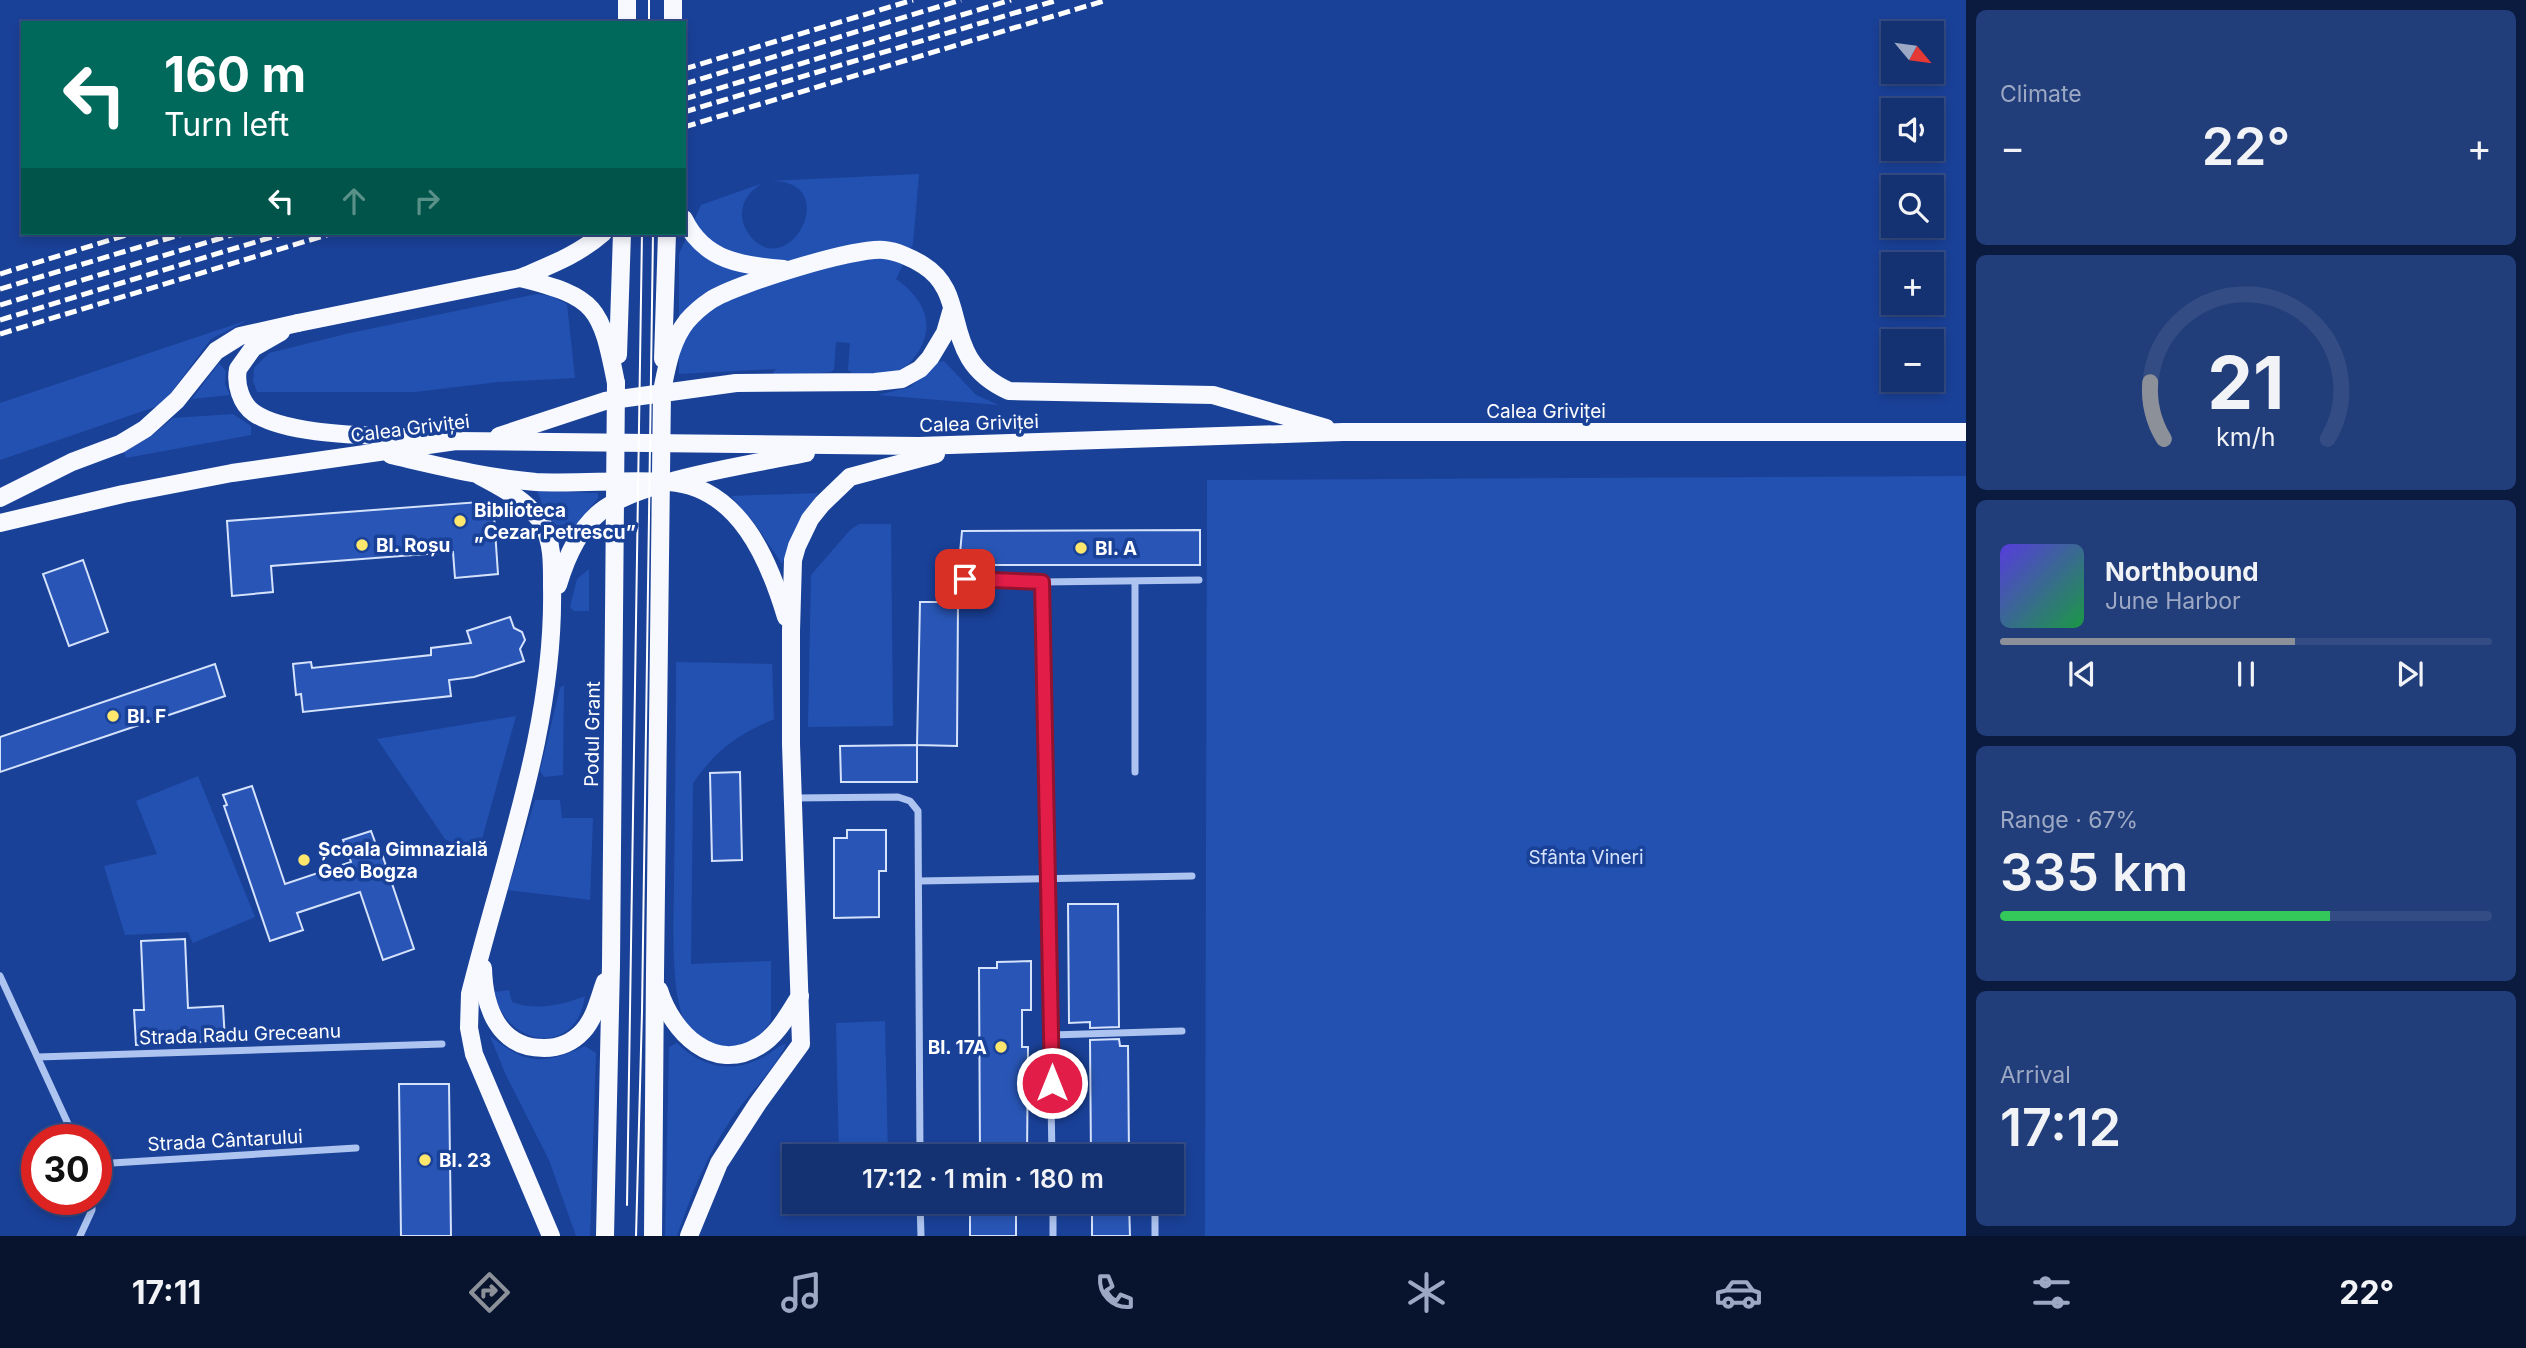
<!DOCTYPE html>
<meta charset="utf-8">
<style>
:root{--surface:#143172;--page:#213d7a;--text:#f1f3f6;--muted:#9da9c4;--line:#334c84;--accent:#8c9099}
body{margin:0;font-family:Inter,sans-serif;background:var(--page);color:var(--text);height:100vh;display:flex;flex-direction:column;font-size:26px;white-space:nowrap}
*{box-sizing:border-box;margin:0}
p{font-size:23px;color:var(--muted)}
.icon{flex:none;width:38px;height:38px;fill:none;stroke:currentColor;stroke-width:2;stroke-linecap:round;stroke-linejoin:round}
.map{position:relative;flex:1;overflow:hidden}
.drawer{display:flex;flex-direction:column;gap:10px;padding:10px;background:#0b1b3f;width:560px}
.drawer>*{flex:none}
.guide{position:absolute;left:21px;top:21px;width:665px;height:214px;border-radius:0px;box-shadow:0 4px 10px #0003,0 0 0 2px var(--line);background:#00695c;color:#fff;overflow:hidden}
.needle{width:46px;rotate:119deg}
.fabs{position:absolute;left:1881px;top:21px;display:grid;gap:14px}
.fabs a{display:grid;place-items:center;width:63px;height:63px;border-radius:0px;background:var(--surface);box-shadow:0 4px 10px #0003,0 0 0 2px var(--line);font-size:35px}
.speed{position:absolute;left:21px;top:1124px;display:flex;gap:14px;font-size:35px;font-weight:700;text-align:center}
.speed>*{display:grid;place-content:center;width:91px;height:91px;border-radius:50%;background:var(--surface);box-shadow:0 4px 10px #0003,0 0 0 2px var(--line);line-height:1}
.speed .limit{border:10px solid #d22;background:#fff;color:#111}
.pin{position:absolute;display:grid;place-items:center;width:60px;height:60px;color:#fff;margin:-30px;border-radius:14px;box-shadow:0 4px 10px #0006}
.me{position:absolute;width:77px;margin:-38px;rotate:0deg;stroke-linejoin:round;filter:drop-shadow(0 0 5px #0008)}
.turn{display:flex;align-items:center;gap:24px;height:147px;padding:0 28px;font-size:32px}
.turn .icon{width:91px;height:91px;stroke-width:2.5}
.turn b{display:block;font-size:49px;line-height:60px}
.lanes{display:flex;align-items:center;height:66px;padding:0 28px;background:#0003;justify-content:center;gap:35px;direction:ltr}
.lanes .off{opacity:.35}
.big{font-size:52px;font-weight:600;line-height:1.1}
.drawer .card{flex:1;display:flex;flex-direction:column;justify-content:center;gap:10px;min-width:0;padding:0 24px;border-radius:10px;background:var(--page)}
.drawer .dial{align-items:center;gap:0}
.dial svg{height:182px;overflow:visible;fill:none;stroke:var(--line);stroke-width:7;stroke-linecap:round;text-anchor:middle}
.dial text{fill:var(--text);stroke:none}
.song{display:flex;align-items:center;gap:21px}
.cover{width:84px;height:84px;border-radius:10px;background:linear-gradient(135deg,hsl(250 70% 55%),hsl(140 70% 35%))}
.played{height:7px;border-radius:4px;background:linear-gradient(90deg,var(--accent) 60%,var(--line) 60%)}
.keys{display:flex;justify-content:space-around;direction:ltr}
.heat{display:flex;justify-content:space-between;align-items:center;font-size:38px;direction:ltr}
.charge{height:10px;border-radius:5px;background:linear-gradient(90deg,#34c759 67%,var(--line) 0)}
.trip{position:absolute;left:782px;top:1144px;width:402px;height:70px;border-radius:0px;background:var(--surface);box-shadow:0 4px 10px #0003,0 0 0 2px var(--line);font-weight:600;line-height:70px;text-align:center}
.menu{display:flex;height:112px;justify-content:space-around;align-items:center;background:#08142e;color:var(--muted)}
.menu .icon{width:49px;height:49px}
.menu .current{color:var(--accent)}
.menu b{font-size:32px;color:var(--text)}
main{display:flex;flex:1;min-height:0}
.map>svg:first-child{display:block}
</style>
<main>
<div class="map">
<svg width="1966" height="1236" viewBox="0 0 1966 1236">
<rect width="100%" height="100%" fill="#1a4198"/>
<!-- green -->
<g fill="#2351b1">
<path d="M 919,174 L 913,244 L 896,279 C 920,296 936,320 920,349 C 914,359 907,368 896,372 C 883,376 865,373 852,373 L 848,370 L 850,343 L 836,342 L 834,369 L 831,372 L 771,376 L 776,369 L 679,374 L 679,254 L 701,205 L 763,183 C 744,193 735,214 748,233 C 787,288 846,179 770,181 Z"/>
<polygon points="537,294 551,296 567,304 575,378 498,382 415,392 257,392 253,381 254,368 269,353 350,333"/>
<polygon points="248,320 211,339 170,394 158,406 0,460 0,403"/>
<polygon points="944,361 976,395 999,405 878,395 910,387 938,362"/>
<polygon points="219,363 226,371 225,384 230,395 192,399"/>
<polygon points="233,414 251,426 251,435 126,458 124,451 149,438 173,418"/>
<polygon points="1966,476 1966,1236 1205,1236 1207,480"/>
<polygon points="537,491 598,493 598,498 559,545"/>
<polygon points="818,493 797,526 782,564 755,524 731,496"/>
<polygon points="859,524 891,524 893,726 808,727 811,575 850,530"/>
<polygon points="589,569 589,611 574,611 570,607 577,579"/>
<path d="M 676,662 L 772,664 L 774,719 C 736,736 717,749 693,783 L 691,964 L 771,961 L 771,1021 C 760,1038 747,1045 727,1047 C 710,1048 691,1035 684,1020 C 670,987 674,918 674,882 C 675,808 676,735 676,662 Z"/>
<polygon points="564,685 563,775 544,777 540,771 560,688"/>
<polygon points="516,716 482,839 459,846 445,839 377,739"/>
<polygon points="198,776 255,917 193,943 188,932 125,935 104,866 157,854 136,801"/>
<polygon points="535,800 560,800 562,818 593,818 590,900 508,890"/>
<path d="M 509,990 L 512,1002 C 535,1011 563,1005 585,996 C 577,1057 506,1048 494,992 Z"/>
<polygon points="885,1021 888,1157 839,1157 836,1023"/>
<path d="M 490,1036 C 527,1065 543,1065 585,1046 L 596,1053 L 590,1236 L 576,1236 L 549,1160 L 505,1073 Z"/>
<path d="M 677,1043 C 703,1069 734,1074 767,1055 C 774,1051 779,1045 786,1044 C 776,1068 747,1095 732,1118 C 707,1154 691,1195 677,1236 L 665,1236 L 669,1047 Z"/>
</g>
<!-- building -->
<g fill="#2956b6" stroke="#d5e2fb" stroke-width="2">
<polygon points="493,501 498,574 455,578 453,552 271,566 273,592 232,596 227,521"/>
<polygon points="1200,530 1200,565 959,565 962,531"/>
<polygon points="83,560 108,632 69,646 43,574"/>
<polygon points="920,602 958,602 957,746 917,745"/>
<polygon points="510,617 514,628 522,632 525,640 520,649 524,661 474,677 449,680 451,696 303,712 301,694 296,695 293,664 311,662 312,668 431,655 431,648 471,643 467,631"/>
<polygon points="215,664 225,696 0,772 0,737"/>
<polygon points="917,745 917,782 841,782 840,746"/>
<polygon points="740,772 742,860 712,861 710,773"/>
<polygon points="252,786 285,884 351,862 343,840 371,831 381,858 383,857 414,949 383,960 360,892 297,913 303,930 270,941 224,806 227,805 223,795"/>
<polygon points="847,830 886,830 886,871 879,871 879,917 834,918 834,838 847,838"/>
<polygon points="1068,904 1118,904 1119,1027 1090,1028 1090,1022 1069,1023"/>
<polygon points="185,939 188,1008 223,1006 225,1041 136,1045 134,1010 144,1010 141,941"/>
<polygon points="1031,961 1031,1010 1022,1010 1022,1047 1028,1047 1027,1157 980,1157 979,968 997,968 997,962"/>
<polygon points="1119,1039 1120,1046 1128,1046 1129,1157 1091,1157 1090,1040"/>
<polygon points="399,1084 449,1084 451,1236 401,1236"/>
<polygon points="979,1202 1016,1202 1016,1236 970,1236 970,1205 979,1205"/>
<polygon points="1092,1202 1129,1202 1130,1236 1092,1236"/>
</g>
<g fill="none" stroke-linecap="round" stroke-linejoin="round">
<!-- street -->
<g stroke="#aec4f0" stroke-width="7">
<polyline points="965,579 1042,582 1199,580"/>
<polyline points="1042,582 1052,1157"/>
<polyline points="1135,772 1135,582"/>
<polyline points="794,798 898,797 910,801 918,811 920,1157"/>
<polyline points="919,881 1192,876"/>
<polyline points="0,976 75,1139"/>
<polyline points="1052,1035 1182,1031"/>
<polyline points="38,1057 442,1044"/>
<polyline points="1156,1157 1156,1151"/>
<polyline points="96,1168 112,1163 356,1148"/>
<polyline points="920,1202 921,1236"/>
<polyline points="1053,1202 1053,1236"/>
<polyline points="80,1236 92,1210 92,1199"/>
<polyline points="1155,1236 1155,1202"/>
</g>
<!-- primary -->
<g stroke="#f7f9ff" stroke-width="18">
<polyline points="627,23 627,0"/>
<polyline points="673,23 673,0"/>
<path d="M 684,219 C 704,261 743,266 784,269"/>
<path d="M 520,278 C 597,297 601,307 616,383"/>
<path d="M 520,278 C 550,265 578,255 603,233"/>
<path d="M 281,332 L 253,348 L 238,369 C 235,384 241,404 254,413 C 289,437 378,435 421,438"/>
<polyline points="618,355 622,233"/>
<polyline points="663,359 667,233"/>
<path d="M 662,391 C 667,366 671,341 687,321 C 694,313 702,306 711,300 C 736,284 855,247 884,250 C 896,251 912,258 923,265 C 973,296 936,358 1009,391 L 1213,395 L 1326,428"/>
<polyline points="499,436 605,401 736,383 875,382 902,379 920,369 930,358 945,333 951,312"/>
<path d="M 391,455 C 439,466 486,478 536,482 C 581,484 625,479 669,482 C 739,487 769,560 786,617"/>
<path d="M 480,476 C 504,489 529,501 543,525 C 553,544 552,566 552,587 C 555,726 503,861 470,994 L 469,1028 L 474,1054 L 551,1236"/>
<polyline points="0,498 72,462 120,444 145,429 177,400 216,351 240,336 298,323"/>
<polyline points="0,523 123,494 232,473 456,441 919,446 1343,432 1966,432"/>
<path d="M 558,585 C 566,558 578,530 600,512 C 638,480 754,464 806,453"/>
<path d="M 483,968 C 484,1007 498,1048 544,1048 C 559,1048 573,1042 583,1031 C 595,1018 599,998 605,982"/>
<path d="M 659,990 C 672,1032 713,1074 759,1046 C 778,1035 788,1014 800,996"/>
<polyline points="605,1236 611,965"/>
<polyline points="653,1236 655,974"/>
<polyline points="689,1236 719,1163 758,1103 801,1044 791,744 791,631 793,560 797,546 810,519 822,504 850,477 936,454"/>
</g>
<!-- tram -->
<g stroke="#fff" stroke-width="2">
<polyline points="649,23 649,0"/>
<polyline points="627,1205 642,233"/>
<polyline points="636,1236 642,1012 653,233"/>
</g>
<!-- rail -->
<g stroke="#fff" stroke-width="5" stroke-dasharray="12 5" stroke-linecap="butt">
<polyline points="684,69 913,0"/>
<polyline points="684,84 961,0"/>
<polyline points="684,99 1011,0"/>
<polyline points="684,112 1058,0"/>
<polyline points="684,127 1107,0"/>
<polyline points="0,274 133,233"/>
<polyline points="0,289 186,233"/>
<polyline points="0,305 238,233"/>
<polyline points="0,320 285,233"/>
<polyline points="0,334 333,233"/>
</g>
<!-- primary-bridge -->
<g stroke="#f7f9ff" stroke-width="18">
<polyline points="298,323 520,278"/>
<polyline points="611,965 616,383"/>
<polyline points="655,974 662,391"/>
</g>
</g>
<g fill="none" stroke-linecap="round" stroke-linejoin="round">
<!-- route casing -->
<g stroke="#92132f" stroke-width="18">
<polyline id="route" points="965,579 1042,582 1052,1083"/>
</g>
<!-- route -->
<use href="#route" stroke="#e11d48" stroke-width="12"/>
</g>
<!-- markers -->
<g fill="#ffe76d" stroke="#1a4198" stroke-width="2.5">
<circle cx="460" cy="521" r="7"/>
<circle cx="362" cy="545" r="7"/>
<circle cx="1081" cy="548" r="7"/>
<circle cx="113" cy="716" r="7"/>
<circle cx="304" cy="860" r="7"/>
<circle cx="1001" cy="1047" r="7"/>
<circle cx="425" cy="1160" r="7"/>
</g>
<g text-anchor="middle" stroke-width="7" stroke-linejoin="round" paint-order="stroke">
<!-- street labels -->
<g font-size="19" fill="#fff" stroke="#1a4198">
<text x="1546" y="418">Calea Griviței</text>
<text transform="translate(979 423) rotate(-2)" y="7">Calea Griviței</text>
<text transform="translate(410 428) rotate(-7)" y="7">Calea Griviței</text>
<text transform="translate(592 734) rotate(-89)" y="7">Podul Grant</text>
<text transform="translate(240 1034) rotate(-2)" y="7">Strada Radu Greceanu</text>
<text transform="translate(225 1140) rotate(-3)" y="7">Strada Cântarului</text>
</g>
<!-- poi labels -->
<g font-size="19" font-weight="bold" fill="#fff" stroke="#1a4198" text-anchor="start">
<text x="474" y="517">Biblioteca<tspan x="474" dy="22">„Cezar Petrescu”</tspan></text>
<text x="376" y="552">Bl. Roșu</text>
<text x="1095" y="555">Bl. A</text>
<text x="127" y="723">Bl. F</text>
<text x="318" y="856">Școala Gimnazială<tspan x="318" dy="22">Geo Bogza</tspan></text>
<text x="987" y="1054" text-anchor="end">Bl. 17A</text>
<text x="439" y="1167">Bl. 23</text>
</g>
<!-- park labels -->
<g font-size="19" fill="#d5e2fb" stroke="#1a4198">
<text x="1586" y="864">Sfânta Vineri</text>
</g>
</g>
</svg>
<div class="fabs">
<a><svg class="needle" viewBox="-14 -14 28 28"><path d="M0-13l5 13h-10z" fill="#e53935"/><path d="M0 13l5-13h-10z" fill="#9da9c4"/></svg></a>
<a><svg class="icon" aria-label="sound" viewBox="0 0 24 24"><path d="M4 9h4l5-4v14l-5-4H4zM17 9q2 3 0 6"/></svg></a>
<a><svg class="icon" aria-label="search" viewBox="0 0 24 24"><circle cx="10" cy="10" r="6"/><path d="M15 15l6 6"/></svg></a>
<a>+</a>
<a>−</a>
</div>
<div class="speed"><div class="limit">30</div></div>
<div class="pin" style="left:965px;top:579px;background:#d93025"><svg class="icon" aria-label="arrive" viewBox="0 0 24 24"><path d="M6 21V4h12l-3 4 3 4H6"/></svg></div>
<svg class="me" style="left:1052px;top:1083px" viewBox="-20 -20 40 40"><circle r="17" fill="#e11d48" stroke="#fff" stroke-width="3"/><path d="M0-11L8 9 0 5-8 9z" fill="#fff"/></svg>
<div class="trip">17:12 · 1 min · 180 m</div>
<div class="guide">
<div class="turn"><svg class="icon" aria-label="left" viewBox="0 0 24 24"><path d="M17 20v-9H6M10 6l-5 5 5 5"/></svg><div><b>160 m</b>Turn left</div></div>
<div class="lanes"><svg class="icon" aria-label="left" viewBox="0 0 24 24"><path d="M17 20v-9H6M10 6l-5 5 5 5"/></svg><svg class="icon off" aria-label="ahead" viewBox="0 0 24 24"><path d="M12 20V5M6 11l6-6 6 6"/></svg><svg class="icon off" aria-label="right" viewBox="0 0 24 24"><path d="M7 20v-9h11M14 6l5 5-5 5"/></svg></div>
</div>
</div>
<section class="drawer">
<div class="card"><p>Climate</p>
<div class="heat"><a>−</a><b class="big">22°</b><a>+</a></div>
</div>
<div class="card dial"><svg viewBox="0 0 100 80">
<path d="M14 69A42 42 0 1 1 86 69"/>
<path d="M14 69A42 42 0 0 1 8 44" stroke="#8c9099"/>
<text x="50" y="56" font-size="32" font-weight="700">21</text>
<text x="50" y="72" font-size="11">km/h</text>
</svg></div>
<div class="card">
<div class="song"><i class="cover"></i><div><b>Northbound</b><p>June Harbor</p></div></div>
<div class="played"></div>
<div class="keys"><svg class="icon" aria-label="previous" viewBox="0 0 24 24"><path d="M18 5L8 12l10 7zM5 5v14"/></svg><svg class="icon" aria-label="pause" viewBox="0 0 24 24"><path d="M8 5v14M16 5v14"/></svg><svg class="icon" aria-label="next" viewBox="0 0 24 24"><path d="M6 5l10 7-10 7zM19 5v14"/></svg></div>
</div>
<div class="card"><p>Range · 67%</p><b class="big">335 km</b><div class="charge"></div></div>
<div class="card"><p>Arrival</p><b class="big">17:12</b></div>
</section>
</main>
<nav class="menu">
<b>17:11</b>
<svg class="icon current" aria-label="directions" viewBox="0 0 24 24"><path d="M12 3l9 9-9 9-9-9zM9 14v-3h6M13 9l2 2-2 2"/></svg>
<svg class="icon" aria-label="music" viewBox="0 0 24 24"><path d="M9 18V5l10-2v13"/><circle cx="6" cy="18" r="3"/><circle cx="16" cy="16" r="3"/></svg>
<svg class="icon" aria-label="phone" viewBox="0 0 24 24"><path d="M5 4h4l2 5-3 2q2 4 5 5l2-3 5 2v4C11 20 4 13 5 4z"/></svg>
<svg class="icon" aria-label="climate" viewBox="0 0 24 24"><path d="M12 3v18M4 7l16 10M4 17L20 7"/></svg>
<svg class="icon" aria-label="car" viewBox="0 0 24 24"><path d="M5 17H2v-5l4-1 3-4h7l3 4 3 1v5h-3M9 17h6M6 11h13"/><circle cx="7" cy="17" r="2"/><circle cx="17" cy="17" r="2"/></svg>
<svg class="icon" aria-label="filters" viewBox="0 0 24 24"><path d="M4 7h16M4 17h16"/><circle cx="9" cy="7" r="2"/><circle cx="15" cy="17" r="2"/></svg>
<b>22°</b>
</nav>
